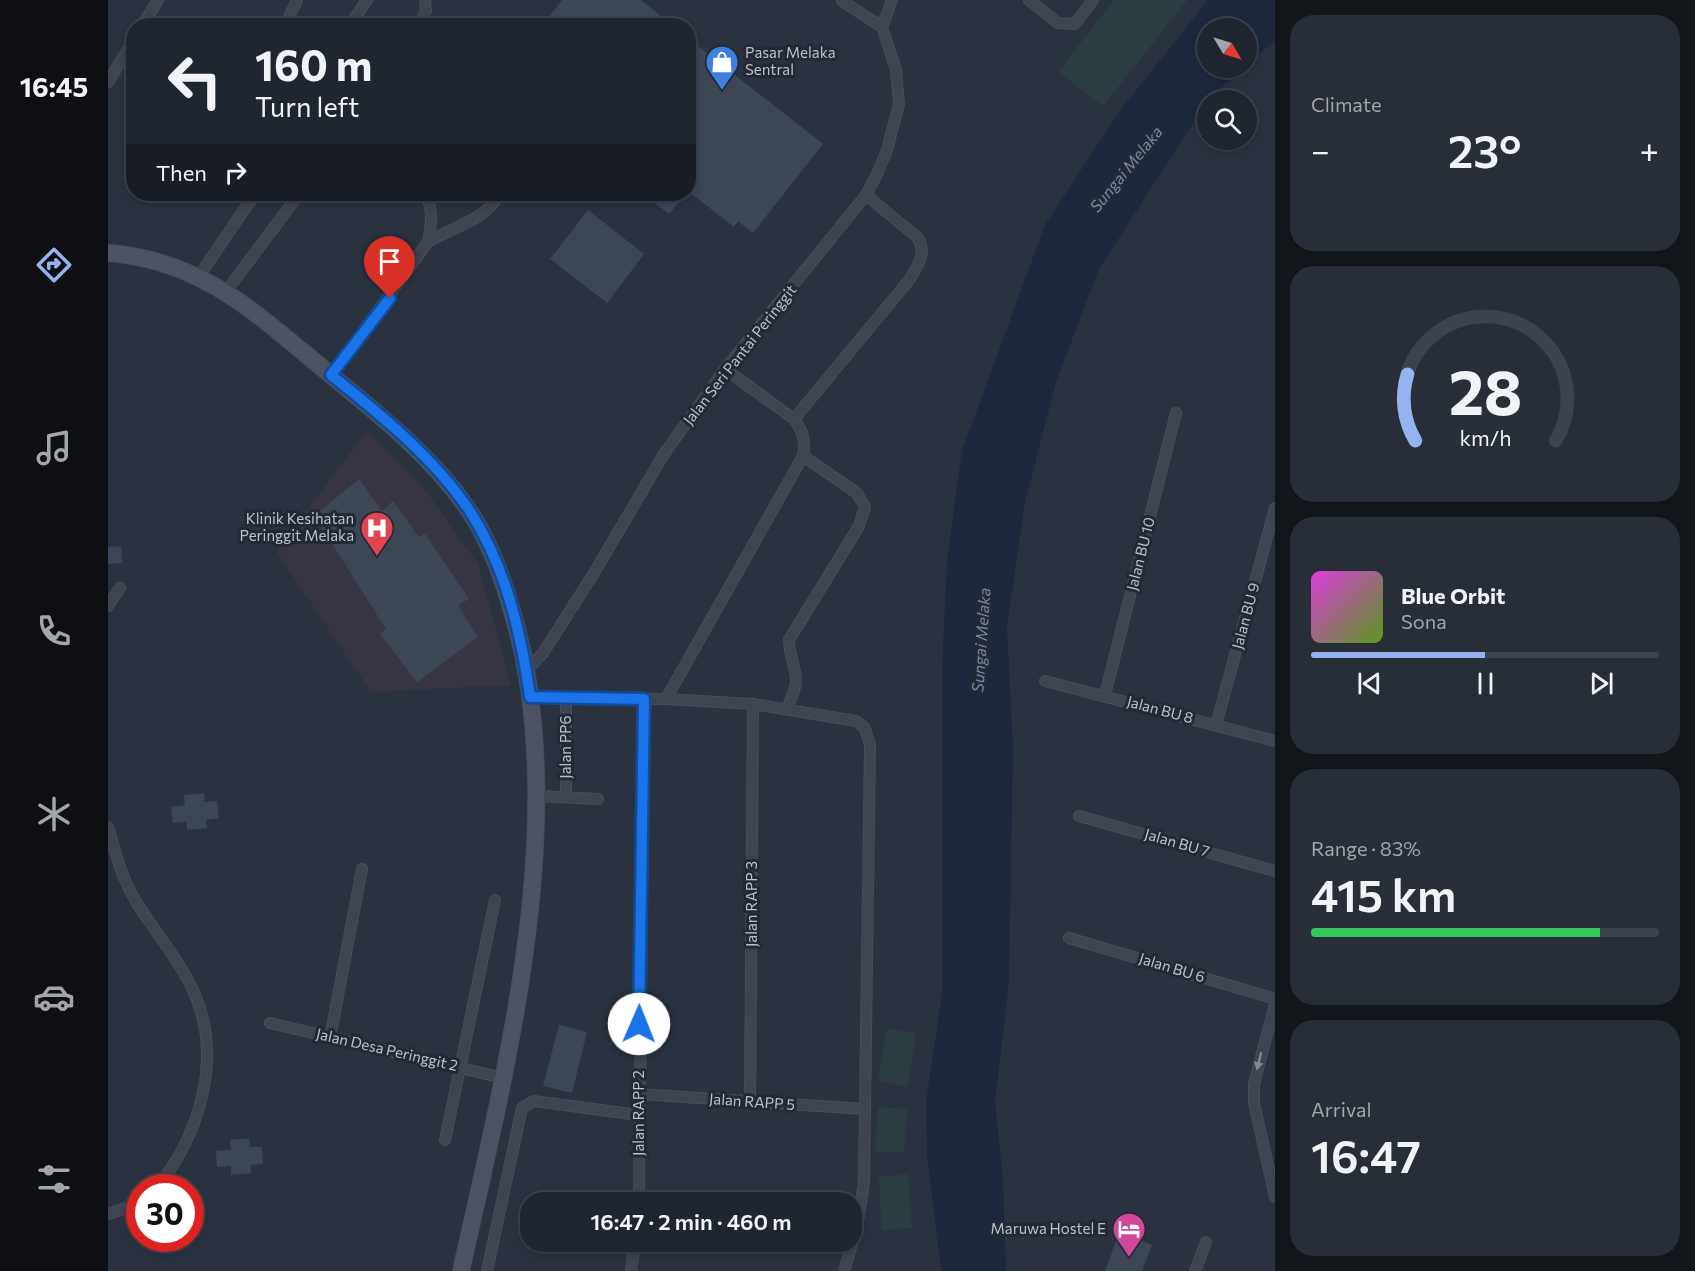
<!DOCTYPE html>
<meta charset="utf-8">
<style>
:root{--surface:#202630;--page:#282e38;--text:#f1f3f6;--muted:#a2a5ab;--line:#3d434c;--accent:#95b2f1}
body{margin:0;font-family:Commissioner,sans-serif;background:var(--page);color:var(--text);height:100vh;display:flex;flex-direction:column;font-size:22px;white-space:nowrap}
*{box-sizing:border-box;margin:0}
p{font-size:20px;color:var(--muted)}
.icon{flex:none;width:33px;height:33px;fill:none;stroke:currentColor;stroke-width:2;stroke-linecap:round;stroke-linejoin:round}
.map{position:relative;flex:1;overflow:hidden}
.drawer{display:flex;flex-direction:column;gap:15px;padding:15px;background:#12151a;width:420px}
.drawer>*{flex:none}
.top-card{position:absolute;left:18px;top:18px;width:570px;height:183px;border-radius:24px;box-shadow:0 3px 9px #0003,0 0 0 2px var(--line);background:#202630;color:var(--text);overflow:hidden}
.needle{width:39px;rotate:128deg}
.fabs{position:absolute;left:1089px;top:18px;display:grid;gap:12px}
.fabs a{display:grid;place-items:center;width:60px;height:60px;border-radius:50%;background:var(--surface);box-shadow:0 3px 9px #0003,0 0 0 2px var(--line);font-size:30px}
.speed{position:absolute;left:18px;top:1174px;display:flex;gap:12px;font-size:30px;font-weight:700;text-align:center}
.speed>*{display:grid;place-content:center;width:78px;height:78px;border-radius:50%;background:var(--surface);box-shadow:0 3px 9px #0003,0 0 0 2px var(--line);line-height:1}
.speed .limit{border:9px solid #d22;background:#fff;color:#111}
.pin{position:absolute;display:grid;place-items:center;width:51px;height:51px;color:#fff;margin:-62px -26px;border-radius:50% 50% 50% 0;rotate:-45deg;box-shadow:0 0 6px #0007}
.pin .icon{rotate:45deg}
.me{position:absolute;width:66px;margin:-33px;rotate:1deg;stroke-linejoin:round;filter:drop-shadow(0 0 4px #0008)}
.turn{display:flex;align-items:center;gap:21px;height:126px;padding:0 30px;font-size:27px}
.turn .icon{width:78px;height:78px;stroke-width:2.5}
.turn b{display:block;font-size:42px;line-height:51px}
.then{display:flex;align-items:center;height:57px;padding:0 30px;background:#0003;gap:12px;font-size:22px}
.big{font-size:45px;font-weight:600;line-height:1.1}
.drawer .card{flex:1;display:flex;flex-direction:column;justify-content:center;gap:9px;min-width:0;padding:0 21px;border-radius:24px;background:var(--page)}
.drawer .dial{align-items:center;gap:0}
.dial svg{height:156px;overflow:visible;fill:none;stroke:var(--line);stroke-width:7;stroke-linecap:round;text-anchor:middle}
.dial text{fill:var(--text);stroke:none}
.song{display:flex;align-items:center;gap:18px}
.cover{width:72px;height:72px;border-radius:9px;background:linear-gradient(135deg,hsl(300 70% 55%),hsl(90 70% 35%))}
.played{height:6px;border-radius:3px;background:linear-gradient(90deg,var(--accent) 50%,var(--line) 50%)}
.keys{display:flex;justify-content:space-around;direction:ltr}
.heat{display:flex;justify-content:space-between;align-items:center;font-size:33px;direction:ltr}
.charge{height:9px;border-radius:4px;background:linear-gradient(90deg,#34c759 83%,var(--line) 0)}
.trip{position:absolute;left:412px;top:1192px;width:342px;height:60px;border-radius:24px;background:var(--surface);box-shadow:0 3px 9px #0003,0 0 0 2px var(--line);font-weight:600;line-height:60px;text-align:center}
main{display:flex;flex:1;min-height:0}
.menu{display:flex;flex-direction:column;width:108px;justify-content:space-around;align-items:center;background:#0d0f13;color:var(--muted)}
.menu .icon{width:42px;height:42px}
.menu .active{color:var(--accent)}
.menu b{font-size:27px;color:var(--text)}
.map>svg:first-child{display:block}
</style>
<main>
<nav class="menu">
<b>16:45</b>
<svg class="icon active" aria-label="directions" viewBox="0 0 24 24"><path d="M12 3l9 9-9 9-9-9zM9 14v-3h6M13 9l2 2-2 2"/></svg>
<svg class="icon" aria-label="music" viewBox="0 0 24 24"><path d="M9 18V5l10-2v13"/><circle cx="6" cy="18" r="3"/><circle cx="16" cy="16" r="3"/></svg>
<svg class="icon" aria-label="phone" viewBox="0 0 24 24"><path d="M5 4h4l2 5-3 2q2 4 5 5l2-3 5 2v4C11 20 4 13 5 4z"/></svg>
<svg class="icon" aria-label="climate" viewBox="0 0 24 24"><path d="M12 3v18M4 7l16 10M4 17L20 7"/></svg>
<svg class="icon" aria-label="car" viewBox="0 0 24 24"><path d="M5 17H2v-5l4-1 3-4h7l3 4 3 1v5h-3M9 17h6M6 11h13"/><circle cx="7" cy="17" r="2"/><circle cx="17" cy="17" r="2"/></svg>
<svg class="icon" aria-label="filters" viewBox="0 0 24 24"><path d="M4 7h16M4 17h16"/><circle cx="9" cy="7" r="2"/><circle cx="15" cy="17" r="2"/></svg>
</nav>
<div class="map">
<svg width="1167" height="1271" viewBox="0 0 1167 1271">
<rect width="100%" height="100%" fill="#2a3240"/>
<!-- medical -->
<polygon fill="#383542" points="259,431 318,491 370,564 403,685 263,692 168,551"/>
<!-- green -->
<g fill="#2c3d41">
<polygon points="1006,0 1079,0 995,106 950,72"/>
<polygon points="779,1028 808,1033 799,1087 770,1081"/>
<polygon points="770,1107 799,1109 796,1153 767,1151"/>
<polygon points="800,1174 804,1228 774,1230 771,1177"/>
</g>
<!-- water -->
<polygon fill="#1e283d" points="1100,0 1167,0 1167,40 1139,65 1138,28 1100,28 1100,68 1135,68 1100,100 991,269 948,382 917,502 899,626 905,747 901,981 887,1103 895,1179 898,1271 833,1271 819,1155 818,1102 834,994 834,670 839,560 854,451 937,225 1011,112"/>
<!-- building -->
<g fill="#3d4655">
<polygon points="454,0 533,0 565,26 434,26"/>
<polygon points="580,38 715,144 645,233 630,221 626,227 580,191"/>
<polygon points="535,194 578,194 561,214"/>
<polygon points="480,210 536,254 499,303 442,259"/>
<polygon points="251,479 274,511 285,501 311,537 317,534 361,599 350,605 370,637 309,682 272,634 278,629 213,526 218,522 211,512"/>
<polygon points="13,546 14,563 0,564 0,547"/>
<polygon points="96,793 97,802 109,801 111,818 98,820 99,828 79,830 79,822 65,823 63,807 77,805 76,795"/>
<polygon points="451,1025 479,1032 464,1093 435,1086"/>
<polygon points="141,1138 142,1147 154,1147 155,1164 143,1165 143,1173 123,1175 123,1166 109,1167 108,1151 123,1150 122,1140"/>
<polygon points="1011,1233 1044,1245 1034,1271 997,1271"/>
</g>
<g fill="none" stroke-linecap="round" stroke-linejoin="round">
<!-- street casing -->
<g stroke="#484d59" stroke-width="12">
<g id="street">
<polyline points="921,0 950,23 967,24 985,0"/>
<polyline points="734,1 774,27"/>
<polyline points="34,26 50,0"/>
<polyline points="177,26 189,0"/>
<polyline points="241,26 259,0"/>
<polyline points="310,26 318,11 317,0"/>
<polyline points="0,82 26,40"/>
<path d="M 320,242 C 346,226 375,222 392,194"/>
<polyline points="91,276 147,194"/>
<polyline points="117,293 191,194"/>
<path d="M 223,375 L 320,242 C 323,224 326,210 317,194"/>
<path d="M 686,419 L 802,279 C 810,265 819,254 810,238 L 758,195"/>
<polyline points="0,606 12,588"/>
<polyline points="418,665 426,663 435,653 486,573 556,454 617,369 758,195 770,172 779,150 791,104 788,70 774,27 784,0"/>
<polyline points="937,681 1167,741"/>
<polyline points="997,695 1068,413"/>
<polyline points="422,697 558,699 645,704 748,721 756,727 762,744 756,1182 749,1228 736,1271"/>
<polyline points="458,698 458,797"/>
<path d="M 558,699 L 695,456 C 698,440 695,432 686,419 L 617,369"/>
<path d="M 679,709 C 682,701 687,691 688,682 C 688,667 681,655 681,640 L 751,526 L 757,507 L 749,493 L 695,456"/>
<polyline points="1108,725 1167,508"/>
<polyline points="429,796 490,799"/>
<polyline points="971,816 1167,871"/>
<path d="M 0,827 C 7,852 14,878 27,900 C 45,930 69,956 84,988 C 116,1055 93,1132 49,1188"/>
<polyline points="961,938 1167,999"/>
<polyline points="1167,1004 1146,1084 1146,1103 1167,1197"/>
<polyline points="162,1023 395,1078"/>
<polyline points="222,1038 254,869"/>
<polyline points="531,1094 757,1109"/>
<polyline points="642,1103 645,704"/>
<polyline points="337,1140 387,900"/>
<polyline points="531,1203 536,699"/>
<polyline points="0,1214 32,1203"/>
<polyline points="379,1271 414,1108 426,1101 530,1115"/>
<polyline points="523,1271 527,1242"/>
<polyline points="1087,1271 1098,1242"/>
</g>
</g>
<!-- secondary casing -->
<g stroke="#484d59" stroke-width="18">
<path id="secondary" d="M 0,253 C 94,260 149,314 218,371 C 269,413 323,455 360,509 C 381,540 394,575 404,611 C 465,815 398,1068 353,1271"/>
</g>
<!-- street -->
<use href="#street" stroke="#3e4450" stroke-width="10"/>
<!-- secondary -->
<use href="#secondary" stroke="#4d5362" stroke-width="16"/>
</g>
<!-- one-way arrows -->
<defs><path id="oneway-solid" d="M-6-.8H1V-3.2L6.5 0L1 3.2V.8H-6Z" transform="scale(1.5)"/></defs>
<use fill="#838893" href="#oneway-solid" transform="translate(1151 1061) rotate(104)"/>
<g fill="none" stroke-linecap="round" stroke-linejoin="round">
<!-- route casing -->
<g stroke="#114b97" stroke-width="15">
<path id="route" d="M 282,298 L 223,375 C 272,414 326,458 361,510 C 397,565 413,632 422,697 L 536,699 L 531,1024"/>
</g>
<!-- route -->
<use href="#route" stroke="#1a73e8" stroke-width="10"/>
</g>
<!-- icons -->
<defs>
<g id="shop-pin" transform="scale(1.725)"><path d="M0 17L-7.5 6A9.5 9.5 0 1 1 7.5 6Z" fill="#3f7fe0" stroke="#232935"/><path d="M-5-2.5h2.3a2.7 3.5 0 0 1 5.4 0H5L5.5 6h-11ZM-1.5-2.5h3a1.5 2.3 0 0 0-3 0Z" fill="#fff"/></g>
<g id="hospital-pin" transform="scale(1.725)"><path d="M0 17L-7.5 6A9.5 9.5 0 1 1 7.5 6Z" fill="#e0444e" stroke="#232935"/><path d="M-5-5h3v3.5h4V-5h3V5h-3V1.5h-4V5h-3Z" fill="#fff"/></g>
<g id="hotel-pin" transform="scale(1.725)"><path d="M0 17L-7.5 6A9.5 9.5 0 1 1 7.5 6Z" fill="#d1479c" stroke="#232935"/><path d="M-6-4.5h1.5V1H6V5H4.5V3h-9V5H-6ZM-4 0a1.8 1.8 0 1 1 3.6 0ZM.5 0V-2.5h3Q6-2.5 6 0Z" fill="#fff"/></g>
</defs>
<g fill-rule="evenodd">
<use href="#shop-pin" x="614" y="62"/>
<use href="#hospital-pin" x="269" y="528"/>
<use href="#hotel-pin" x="1021" y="1229"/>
</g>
<g text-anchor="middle" stroke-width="6" stroke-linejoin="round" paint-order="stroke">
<!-- poi labels -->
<g font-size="15" fill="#bbc0ca" stroke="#232935" text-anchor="end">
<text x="637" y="58" text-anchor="start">Pasar Melaka<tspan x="637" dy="17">Sentral</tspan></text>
<text x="246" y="524">Klinik Kesihatan<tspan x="246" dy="17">Peringgit Melaka</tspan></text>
<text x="998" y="1234">Maruwa Hostel E</text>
</g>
<!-- street labels -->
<g font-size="15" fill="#bbc0ca" stroke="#232935">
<text transform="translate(632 355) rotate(-52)" y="5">Jalan Seri Pantai Peringgit</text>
<text transform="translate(1033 554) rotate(-76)" y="5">Jalan BU 10</text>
<text transform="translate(1138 616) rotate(-75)" y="5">Jalan BU 9</text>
<text transform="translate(1052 710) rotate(15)" y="5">Jalan BU 8</text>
<text transform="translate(458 747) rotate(-90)" y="5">Jalan PP6</text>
<text transform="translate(1069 843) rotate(16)" y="5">Jalan BU 7</text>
<text transform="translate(644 904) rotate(-90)" y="5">Jalan RAPP 3</text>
<text transform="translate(1064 968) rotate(17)" y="5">Jalan BU 6</text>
<text transform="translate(279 1050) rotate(13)" y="5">Jalan Desa Peringgit 2</text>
<text transform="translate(644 1102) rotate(4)" y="5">Jalan RAPP 5</text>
<text transform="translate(531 1113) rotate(-90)" y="5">Jalan RAPP 2</text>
</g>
<!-- water labels -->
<g font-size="16" font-style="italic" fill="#7988a4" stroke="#232935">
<text transform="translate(1018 169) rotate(-51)" y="6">Sungai Melaka</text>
<text transform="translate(873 640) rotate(-86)" y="6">Sungai Melaka</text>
</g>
</g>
</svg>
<div class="fabs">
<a><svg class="needle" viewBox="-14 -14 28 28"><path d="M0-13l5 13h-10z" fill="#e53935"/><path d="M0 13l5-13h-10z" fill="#a2a5ab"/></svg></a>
<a><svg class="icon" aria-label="search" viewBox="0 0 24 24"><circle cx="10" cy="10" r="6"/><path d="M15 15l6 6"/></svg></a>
</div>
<div class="speed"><div class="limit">30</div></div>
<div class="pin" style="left:282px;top:298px;background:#d93025"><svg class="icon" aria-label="arrive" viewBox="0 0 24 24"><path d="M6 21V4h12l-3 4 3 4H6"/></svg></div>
<svg class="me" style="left:531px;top:1024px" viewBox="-20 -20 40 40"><circle r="19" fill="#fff"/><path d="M0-13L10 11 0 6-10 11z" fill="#1a73e8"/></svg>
<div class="trip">16:47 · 2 min · 460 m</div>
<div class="top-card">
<div class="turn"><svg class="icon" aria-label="left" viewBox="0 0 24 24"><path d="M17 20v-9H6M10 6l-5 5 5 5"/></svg><div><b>160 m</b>Turn left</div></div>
<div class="then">Then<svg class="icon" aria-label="right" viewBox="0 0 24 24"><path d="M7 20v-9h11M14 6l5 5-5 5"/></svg></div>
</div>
</div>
<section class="drawer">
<div class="card"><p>Climate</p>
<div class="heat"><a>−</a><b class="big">23°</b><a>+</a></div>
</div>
<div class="card dial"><svg viewBox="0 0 100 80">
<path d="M14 69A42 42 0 1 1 86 69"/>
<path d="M14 69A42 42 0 0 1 10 35" stroke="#95b2f1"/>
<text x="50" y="56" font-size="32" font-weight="700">28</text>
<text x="50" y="72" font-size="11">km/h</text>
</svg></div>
<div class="card">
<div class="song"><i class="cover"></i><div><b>Blue Orbit</b><p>Sona</p></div></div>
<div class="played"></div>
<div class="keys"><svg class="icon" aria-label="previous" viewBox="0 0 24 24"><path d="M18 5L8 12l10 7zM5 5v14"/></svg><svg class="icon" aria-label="pause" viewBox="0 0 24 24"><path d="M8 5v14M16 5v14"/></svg><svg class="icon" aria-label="next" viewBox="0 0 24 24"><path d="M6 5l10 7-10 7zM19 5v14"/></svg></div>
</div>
<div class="card"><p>Range · 83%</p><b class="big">415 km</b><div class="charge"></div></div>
<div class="card"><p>Arrival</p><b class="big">16:47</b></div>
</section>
</main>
